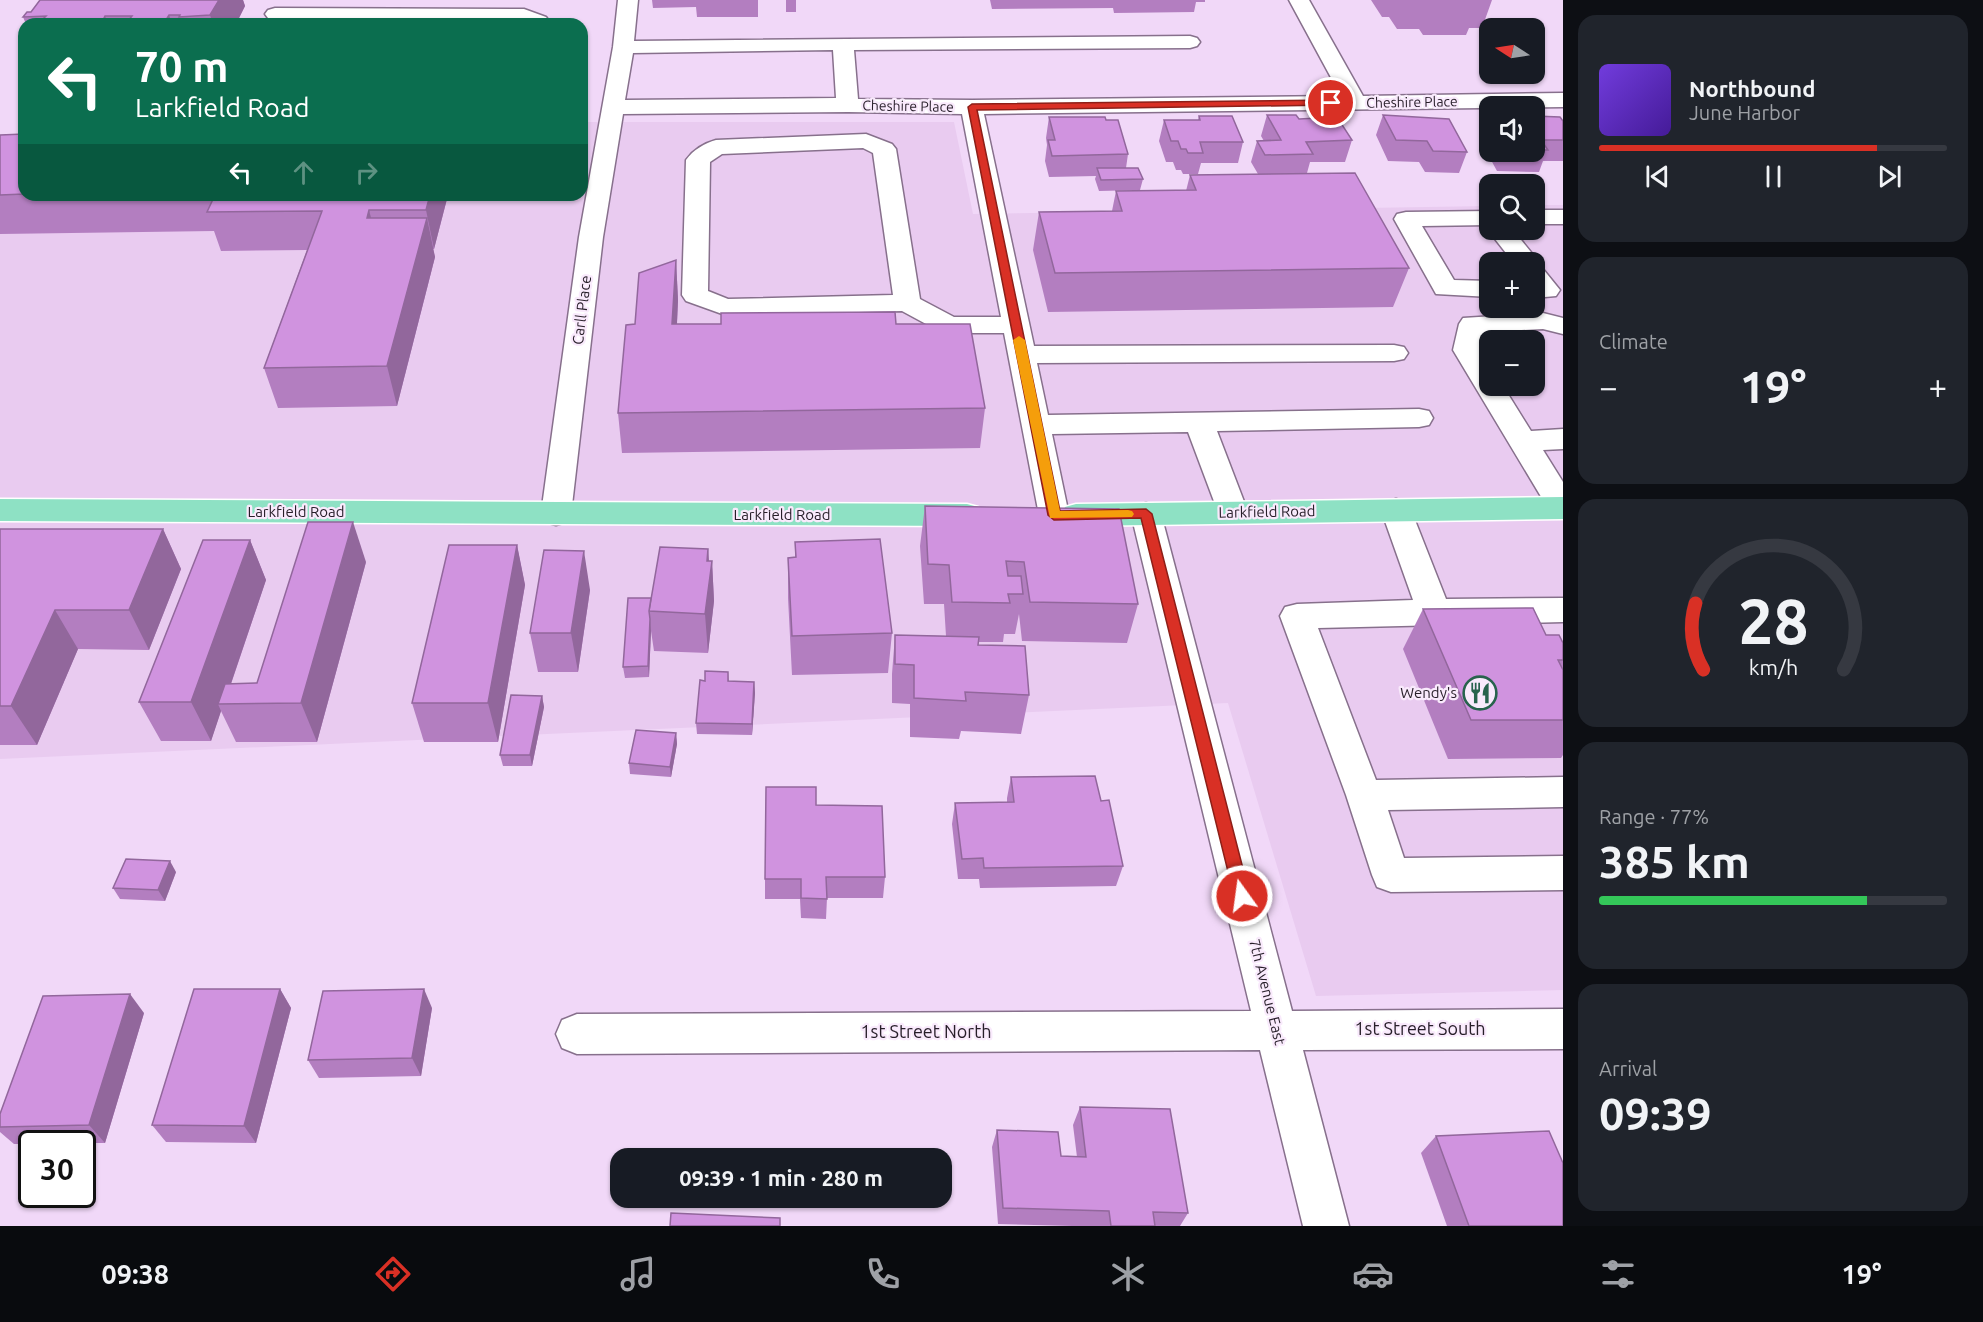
<!DOCTYPE html>
<meta charset="utf-8">
<style>
:root{--surface:#171b24;--page:#20242c;--text:#f1f3f6;--muted:#9ea1a6;--line:#363941;--accent:#d93025}
body{margin:0;font-family:Ubuntu,sans-serif;background:var(--page);color:var(--text);height:100vh;display:flex;flex-direction:column;font-size:22px;white-space:nowrap}
*{box-sizing:border-box;margin:0}
p{font-size:20px;color:var(--muted)}
.icon{flex:none;width:33px;height:33px;fill:none;stroke:currentColor;stroke-width:2;stroke-linecap:round;stroke-linejoin:round}
.map{position:relative;flex:1;overflow:hidden}
.sheet{display:flex;flex-direction:column;gap:15px;padding:15px;background:#0d0f14;width:420px}
.sheet>*{flex:none}
.banner{position:absolute;left:18px;top:18px;width:570px;height:183px;border-radius:18px;box-shadow:0 2px 4px #0004;background:#0b6e4f;color:#fff;overflow:hidden}
.needle{width:39px;rotate:282deg}
.buttons{position:absolute;left:1479px;top:18px;display:grid;gap:12px}
.buttons a{display:grid;place-items:center;width:66px;height:66px;border-radius:12px;background:var(--surface);box-shadow:0 2px 4px #0004;font-size:30px}
.speed{position:absolute;left:18px;top:1130px;display:flex;gap:12px;font-size:30px;font-weight:700;text-align:center}
.speed>*{display:grid;place-content:center;width:78px;height:78px;border-radius:50%;background:var(--surface);box-shadow:0 2px 4px #0004;line-height:1}
.speed .limit{border:3px solid #111;border-radius:9px;background:#fff;color:#111}
.pin{position:absolute;display:grid;place-items:center;width:51px;height:51px;color:#fff;margin:-26px;border:3px solid #fff;border-radius:50%;box-shadow:0 2px 6px #0007}
.me{position:absolute;width:66px;margin:-33px;rotate:346deg;stroke-linejoin:round;filter:drop-shadow(0 0 4px #0008)}
.turn{display:flex;align-items:center;gap:21px;height:126px;padding:0 18px;font-size:27px}
.turn .icon{width:78px;height:78px;stroke-width:2.5}
.turn b{display:block;font-size:42px;line-height:51px}
.lanes{display:flex;align-items:center;height:57px;padding:0 18px;background:#0003;justify-content:center;gap:30px;direction:ltr}
.lanes .off{opacity:.35}
.big{font-size:45px;font-weight:700;line-height:1.1}
.sheet .card{flex:1;display:flex;flex-direction:column;justify-content:center;gap:9px;min-width:0;padding:0 21px;border-radius:18px;background:var(--page)}
.sheet .dial{align-items:center;gap:0}
.dial svg{height:156px;overflow:visible;fill:none;stroke:var(--line);stroke-width:7;stroke-linecap:round;text-anchor:middle}
.dial text{fill:var(--text);stroke:none}
.song{display:flex;align-items:center;gap:18px}
.cover{width:72px;height:72px;border-radius:9px;background:linear-gradient(135deg,hsl(260 70% 55%),hsl(260 70% 35%))}
.played{height:6px;border-radius:3px;background:linear-gradient(90deg,var(--accent) 80%,var(--line) 80%)}
.keys{display:flex;justify-content:space-around;direction:ltr}
.heat{display:flex;justify-content:space-between;align-items:center;font-size:33px;direction:ltr}
.charge{height:9px;border-radius:4px;background:linear-gradient(90deg,#34c759 77%,var(--line) 0)}
.trip{position:absolute;left:610px;top:1148px;width:342px;height:60px;border-radius:18px;background:var(--surface);box-shadow:0 2px 4px #0004;font-weight:700;line-height:60px;text-align:center}
.dock{display:flex;height:96px;justify-content:space-around;align-items:center;background:#090b0e;color:var(--muted)}
.dock .icon{width:42px;height:42px}
.dock .on{color:var(--accent)}
.dock b{font-size:27px;color:var(--text)}
main{display:flex;flex:1;min-height:0}
.map>svg:first-child{display:block}
</style>
<main>
<div class="map">
<svg width="1563" height="1226" viewBox="0 0 1563 1226">
<rect width="100%" height="100%" fill="#f1d8f8"/>
<!-- built -->
<path fill="#e9cbf0" fill-rule="evenodd" d="M 582,122 L 954,122 L 973,214 L 1489,206 L 1490,230 L 1534,230 L 1535,205 L 1563,205 L 1563,990 L 1316,996 L 1228,703 L 0,759 L 0,139 L 24,195 L 582,195 ZM 1490,262 L 1534,262 L 1534,308 L 1490,308 ZM 1490,340 L 1534,340 L 1534,386 L 1490,386 Z"/>
<g fill="none" stroke-linecap="round" stroke-linejoin="round">
<!-- minor casing -->
<g stroke="#87708c" stroke-width="3">
<g id="minor">
<path d="M 618,0 L 638,0 L 634,41 L 1190,36 L 1197,38 L 1200,42 L 1197,46 L 1190,48 L 854,50 L 858,99 L 972,100 L 1341,96 L 1289,0 L 1309,0 L 1363,96 L 1563,93 L 1563,107 L 984,114 L 1034,346 L 1394,345 L 1404,347 L 1408,353 L 1404,359 L 1394,361 L 1037,363 L 1048,415 L 1419,409 L 1429,411 L 1433,418 L 1429,425 L 1419,427 L 1217,431 L 1248,512 L 1244,520 L 1233,523 L 1222,520 L 1218,512 L 1188,432 L 1052,434 L 1069,515 L 1065,523 L 1054,526 L 1043,523 L 1039,515 L 1004,333 L 949,333 L 939,331 L 902,311 L 725,315 L 686,301 L 682,295 L 686,160 C 693,150 705,143 716,140 L 866,134 L 892,144 L 896,149 L 920,299 L 954,317 L 1001,317 L 962,114 L 848,112 L 623,114 L 603,237 L 571,514 L 567,522 L 556,525 L 545,522 L 541,514 L 579,237 L 613,47 ZM 833,50 L 836,98 L 625,100 L 633,53 ZM 863,148 L 873,153 L 893,295 L 728,299 L 708,291 L 710,162 L 722,154 Z"/>
<polygon points="275,8 524,9 546,17 549,21 548,24 528,24 521,21 268,18 265,14 268,10"/>
<rect x="1534" y="210" width="29" height="14"/>
<polygon points="1490,211 1490,225 1422,226 1454,280 1490,281 1490,297 1436,294 1394,219 1397,214 1406,212"/>
<polygon points="1490,227 1490,230 1513,230 1539,262 1536,267 1543,269 1560,290 1556,296 1534,298 1534,262 1513,262 1488,230"/>
<polygon points="1543,313 1563,318 1563,334 1543,329 1484,332 1481,350 1490,364 1490,386 1503,386 1531,431 1563,429 1563,449 1543,450 1563,482 1563,518 1552,515 1453,350 1459,324 1463,318"/>
<polygon points="1396,499 1407,502 1411,510 1446,599 1563,598 1563,622 1318,628 1376,780 1563,777 1563,807 1388,810 1404,858 1563,856 1563,890 1391,892 1377,887 1372,875 1346,795 1280,616 1285,607 1297,604 1413,600 1381,510 1385,502"/>
<polygon points="1146,503 1157,506 1161,514 1292,1011 1563,1009 1563,1049 1303,1050 1349,1226 1303,1226 1260,1050 577,1054 562,1048 556,1034 562,1020 577,1014 1251,1011 1131,514 1135,506"/>
</g>
</g>
<!-- major casing -->
<g stroke="#fff" stroke-width="3">
<g id="major">
<polygon points="1563,497 1563,519 1076,526 1065,523 1061,515 1065,507 1076,504"/>
<polygon points="0,499 967,504 978,507 982,515 978,523 967,526 0,521"/>
</g>
</g>
<!-- minor -->
<use href="#minor" fill="#fff" fill-rule="evenodd"/>
<!-- major -->
<use href="#major" fill="#8ee1c4" fill-rule="evenodd"/>
</g>
<!-- wall -->
<g fill="#b37ec0">
<polygon points="40,0 243,0 245,6 236,24 26,24 23,17 31,12"/>
<polygon points="652,0 758,0 758,17 697,17 696,7 653,8"/>
<rect x="786" y="0" width="10" height="12"/>
<polygon points="990,0 1205,0 1205,2 1196,2 1194,12 1114,13 1113,8 992,9"/>
<polygon points="1371,0 1492,0 1482,28 1469,28 1466,35 1423,35 1419,29 1397,29 1389,17 1382,17"/>
<polygon points="1489,113 1490,113 1490,148 1481,134"/>
<polygon points="1267,115 1299,119 1352,140 1345,162 1310,162 1307,173 1409,268 1393,307 1048,312 1033,250 1039,212 1112,211 1116,191 1186,191 1190,175 1258,174 1251,162 1257,141 1264,141 1261,136"/>
<polygon points="1383,115 1467,152 1459,173 1425,172 1419,162 1388,161 1376,135"/>
<polygon points="1199,116 1243,142 1238,163 1201,163 1198,174 1183,174 1181,170 1176,170 1173,162 1166,162 1159,141 1164,120 1198,120"/>
<polygon points="1534,116 1563,121 1563,161 1543,161 1539,172 1497,171 1491,160 1493,154 1492,152 1534,152"/>
<polygon points="1049,117 1128,154 1126,168 1143,179 1140,190 1099,191 1095,179 1096,176 1049,177 1045,161 1047,145 1046,138"/>
<polygon points="24,134 24,195 448,195 434,249 433,249 435,257 397,406 278,408 264,368 307,250 221,251 214,231 0,234 0,135"/>
<polygon points="676,260 678,300 677,324 896,324 985,408 980,448 622,453 618,413 635,324"/>
<polygon points="925,506 1138,604 1127,643 1022,641 1019,614 1015,634 1004,634 1003,642 978,642 978,645 1029,695 1021,734 961,731 959,739 910,737 910,704 892,703 892,674 895,635 946,636 944,604 924,604 920,546"/>
<polygon points="0,529 163,529 181,569 149,650 78,649 37,745 0,745"/>
<polygon points="250,540 266,580 231,684 257,683 366,562 317,742 236,742 221,711 211,741 161,741 139,702"/>
<polygon points="795,542 892,633 888,673 792,675 788,598 788,558 795,557"/>
<polygon points="517,545 525,585 498,742 424,742 412,703"/>
<polygon points="708,549 709,561 712,561 714,601 708,653 654,651 651,631 649,677 625,678 623,667 652,599"/>
<polygon points="590,590 578,672 538,672 530,633"/>
<polygon points="1423,609 1546,635 1563,643 1563,755 1561,758 1448,759 1403,649"/>
<polygon points="728,672 729,681 754,682 755,693 752,735 697,734 696,723 705,681"/>
<polygon points="542,696 544,707 532,766 503,766 500,755"/>
<polygon points="676,733 677,744 671,777 630,774 629,763"/>
<polygon points="1011,777 1101,801 1123,866 1116,886 980,888 979,879 958,879 952,824 955,803 1007,802 1007,798"/>
<polygon points="816,805 885,877 883,898 827,898 826,919 801,918 800,899 765,899 765,879"/>
<polygon points="176,872 165,901 120,899 113,888"/>
<polygon points="280,989 291,1008 256,1143 166,1142 152,1125"/>
<polygon points="432,1008 421,1076 319,1078 308,1060"/>
<polygon points="144,1013 105,1143 32,1143 32,1144 14,1144 0,1132 0,1114"/>
<polygon points="1080,1107 1188,1213 1180,1226 1072,1226 998,1224 992,1147 997,1130 1061,1156 1077,1157 1073,1125"/>
<polygon points="1436,1136 1563,1226 1447,1226 1421,1153"/>
</g>
<!-- shaded-wall -->
<g fill="#92679c">
<polygon points="219,0 243,0 245,6 236,24 213,24 210,15"/>
<polygon points="169,15 172,24 167,24 166,20"/>
<polygon points="105,16 108,24 104,24 103,20"/>
<polygon points="430,195 448,195 434,249 426,210"/>
<polygon points="369,210 379,249 367,218"/>
<polygon points="427,218 435,257 397,406 387,366"/>
<polygon points="676,260 678,300 675,364 672,324"/>
<polygon points="353,522 366,562 317,742 301,703"/>
<polygon points="163,529 181,569 149,650 129,610"/>
<polygon points="250,540 266,580 224,704 218,704 221,711 211,741 191,702"/>
<polygon points="517,545 525,585 498,742 488,703"/>
<polygon points="708,549 710,576 712,561 714,601 708,653 705,614 707,561"/>
<polygon points="584,551 590,590 578,672 571,633"/>
<polygon points="55,610 78,649 37,745 11,706"/>
<polygon points="650,619 651,631 649,677 648,666"/>
<polygon points="754,682 755,693 752,735 752,724"/>
<polygon points="542,696 544,707 532,766 530,755"/>
<polygon points="676,733 677,744 671,777 670,767"/>
<polygon points="170,861 176,872 165,901 158,890"/>
<polygon points="280,989 291,1008 256,1143 244,1126"/>
<polygon points="424,989 432,1008 421,1076 412,1058"/>
<polygon points="130,994 144,1013 105,1143 89,1125"/>
</g>
<!-- building -->
<g fill="#d093df" stroke="#92679c" stroke-width="1.5">
<polygon points="40,0 219,0 210,15 179,17 180,15 169,15 166,20 128,21 132,16 105,16 103,20 42,20 46,16 23,17 27,12 31,12"/>
<polygon points="1267,115 1296,115 1299,119 1337,117 1352,140 1306,142 1313,154 1265,155 1257,141 1281,140"/>
<polygon points="1383,115 1449,119 1467,152 1433,151 1427,141 1396,140"/>
<polygon points="1199,116 1232,116 1243,142 1200,142 1203,153 1188,153 1186,149 1181,149 1178,141 1171,141 1164,120 1200,120"/>
<polygon points="1534,116 1560,117 1563,121 1563,140 1541,140 1548,150 1534,150"/>
<polygon points="1049,117 1105,117 1106,120 1118,120 1128,154 1052,156 1048,140 1055,140"/>
<polygon points="24,134 24,194 0,195 0,135"/>
<polygon points="1097,168 1138,168 1143,179 1101,180"/>
<polygon points="1355,173 1409,268 1055,273 1039,212 1122,211 1116,191 1196,190 1190,175"/>
<polygon points="215,195 430,195 426,210 369,210 367,218 427,218 387,366 264,368 322,211 207,212"/>
<polygon points="676,260 672,324 721,324 721,313 895,312 896,324 970,324 985,408 618,413 626,325 635,324 639,273"/>
<polygon points="925,506 1119,509 1138,604 1030,602 1024,562 1006,561 1008,576 1021,576 1023,594 1008,594 1010,603 952,602 949,565 928,564"/>
<polygon points="308,522 353,522 301,703 218,704 225,684 257,683"/>
<polygon points="0,529 163,529 129,610 55,610 11,706 0,706"/>
<polygon points="880,539 892,633 792,636 788,558 796,557 795,542"/>
<polygon points="203,540 250,540 191,702 139,702"/>
<polygon points="449,545 517,545 488,703 412,703"/>
<polygon points="660,547 708,549 707,561 712,561 705,614 649,611"/>
<polygon points="544,550 584,551 571,633 530,633"/>
<polygon points="628,598 651,598 649,611 650,619 648,666 623,667"/>
<polygon points="1533,608 1546,635 1559,635 1563,643 1563,660 1558,660 1563,670 1563,720 1471,720 1423,609"/>
<polygon points="895,635 979,637 978,645 1025,646 1029,695 965,692 966,701 914,698 914,665 895,664"/>
<polygon points="705,671 728,672 728,681 754,682 752,724 696,723 700,680 705,681"/>
<polygon points="511,695 542,696 530,755 500,755"/>
<polygon points="636,730 676,733 670,767 629,763"/>
<polygon points="1095,776 1101,801 1109,800 1123,866 984,868 983,858 962,859 955,803 1014,802 1011,777"/>
<polygon points="766,787 816,787 816,805 882,806 885,877 826,877 827,899 801,898 801,879 765,879"/>
<polygon points="126,859 170,861 158,890 113,888"/>
<polygon points="194,989 280,989 244,1126 152,1125"/>
<polygon points="424,989 412,1058 308,1060 323,991"/>
<polygon points="130,994 89,1125 0,1127 0,1114 43,996"/>
<polygon points="1080,1107 1170,1109 1188,1213 1153,1212 1155,1226 1111,1226 1109,1211 1003,1208 997,1130 1058,1132 1061,1156 1086,1157"/>
<polygon points="1549,1131 1563,1163 1563,1226 1469,1226 1436,1136"/>
<polygon points="671,1213 780,1218 780,1226 670,1226"/>
</g>
<!-- route -->
<polygon fill="#d93025" stroke="#8d1f18" stroke-width="1.5" points="1331,100 1336,103 1334,105 977,110 1060,511 1146,509 1152,514 1250,896 1248,901 1242,903 1237,901 1234,896 1141,518 1054,520 1048,515 968,107 972,104"/>
<!-- slow -->
<polygon fill="#f59e0b" points="1019,336 1025,340 1060,511 1128,510 1132,511 1134,514 1132,517 1050,518 1013,340"/>
<!-- icons -->
<defs>
<g id="restaurant-ring" transform="scale(1.725)"><circle r="9.5" fill="#f9eafc" stroke="#28634d" stroke-width="1.5"/><path d="M-5-6h1v4h1v-4h1v4h1v-4h1v5L-1.5 .5V6h-2V.5L-5-1ZM5-6V6H3V1.5H1.5Q1.5-4 5-6Z" fill="#28634d"/></g>
</defs>
<g fill-rule="evenodd">
<use href="#restaurant-ring" x="1480" y="693"/>
</g>
<g text-anchor="middle" stroke-width="4.5" stroke-linejoin="round" paint-order="stroke">
<!-- far-street labels -->
<g font-size="14" fill="#271e29" stroke="#f9eafc">
<text transform="translate(1412 102) rotate(-1)" y="5">Cheshire Place</text>
<text transform="translate(908 106) rotate(1)" y="5">Cheshire Place</text>
</g>
<!-- street labels -->
<g font-size="15" fill="#271e29" stroke="#f9eafc">
<text transform="translate(582 310) rotate(-83)" y="5">Carll Place</text>
<text x="296" y="517">Larkfield Road</text>
<text transform="translate(1267 512) rotate(-1)" y="5">Larkfield Road</text>
<text x="782" y="520">Larkfield Road</text>
<text transform="translate(1267 992) rotate(76)" y="5">7th Avenue East</text>
</g>
<!-- poi labels -->
<g font-size="15" fill="#271e29" stroke="#f9eafc" text-anchor="end">
<text x="1457" y="698">Wendy's</text>
</g>
<!-- near-street labels -->
<g font-size="18" fill="#271e29" stroke="#f9eafc">
<text x="1420" y="1035">1st Street South</text>
<text x="926" y="1038">1st Street North</text>
</g>
</g>
</svg>
<div class="buttons">
<a><svg class="needle" viewBox="-14 -14 28 28"><path d="M0-13l5 13h-10z" fill="#e53935"/><path d="M0 13l5-13h-10z" fill="#9ea1a6"/></svg></a>
<a><svg class="icon" aria-label="sound" viewBox="0 0 24 24"><path d="M4 9h4l5-4v14l-5-4H4zM17 9q2 3 0 6"/></svg></a>
<a><svg class="icon" aria-label="search" viewBox="0 0 24 24"><circle cx="10" cy="10" r="6"/><path d="M15 15l6 6"/></svg></a>
<a>+</a>
<a>−</a>
</div>
<div class="speed"><div class="limit">30</div></div>
<div class="pin" style="left:1331px;top:103px;background:#d93025"><svg class="icon" aria-label="arrive" viewBox="0 0 24 24"><path d="M6 21V4h12l-3 4 3 4H6"/></svg></div>
<svg class="me" style="left:1242px;top:896px" viewBox="-20 -20 40 40"><circle r="17" fill="#d93025" stroke="#fff" stroke-width="3"/><path d="M0-11L8 9 0 5-8 9z" fill="#fff"/></svg>
<div class="trip">09:39 · 1 min · 280 m</div>
<div class="banner">
<div class="turn"><svg class="icon" aria-label="left" viewBox="0 0 24 24"><path d="M17 20v-9H6M10 6l-5 5 5 5"/></svg><div><b>70 m</b>Larkfield Road</div></div>
<div class="lanes"><svg class="icon" aria-label="left" viewBox="0 0 24 24"><path d="M17 20v-9H6M10 6l-5 5 5 5"/></svg><svg class="icon off" aria-label="ahead" viewBox="0 0 24 24"><path d="M12 20V5M6 11l6-6 6 6"/></svg><svg class="icon off" aria-label="right" viewBox="0 0 24 24"><path d="M7 20v-9h11M14 6l5 5-5 5"/></svg></div>
</div>
</div>
<section class="sheet">
<div class="card">
<div class="song"><i class="cover"></i><div><b>Northbound</b><p>June Harbor</p></div></div>
<div class="played"></div>
<div class="keys"><svg class="icon" aria-label="previous" viewBox="0 0 24 24"><path d="M18 5L8 12l10 7zM5 5v14"/></svg><svg class="icon" aria-label="pause" viewBox="0 0 24 24"><path d="M8 5v14M16 5v14"/></svg><svg class="icon" aria-label="next" viewBox="0 0 24 24"><path d="M6 5l10 7-10 7zM19 5v14"/></svg></div>
</div>
<div class="card"><p>Climate</p>
<div class="heat"><a>−</a><b class="big">19°</b><a>+</a></div>
</div>
<div class="card dial"><svg viewBox="0 0 100 80">
<path d="M14 69A42 42 0 1 1 86 69"/>
<path d="M14 69A42 42 0 0 1 10 35" stroke="#d93025"/>
<text x="50" y="56" font-size="32" font-weight="700">28</text>
<text x="50" y="72" font-size="11">km/h</text>
</svg></div>
<div class="card"><p>Range · 77%</p><b class="big">385 km</b><div class="charge"></div></div>
<div class="card"><p>Arrival</p><b class="big">09:39</b></div>
</section>
</main>
<nav class="dock">
<b>09:38</b>
<svg class="icon on" aria-label="directions" viewBox="0 0 24 24"><path d="M12 3l9 9-9 9-9-9zM9 14v-3h6M13 9l2 2-2 2"/></svg>
<svg class="icon" aria-label="music" viewBox="0 0 24 24"><path d="M9 18V5l10-2v13"/><circle cx="6" cy="18" r="3"/><circle cx="16" cy="16" r="3"/></svg>
<svg class="icon" aria-label="phone" viewBox="0 0 24 24"><path d="M5 4h4l2 5-3 2q2 4 5 5l2-3 5 2v4C11 20 4 13 5 4z"/></svg>
<svg class="icon" aria-label="climate" viewBox="0 0 24 24"><path d="M12 3v18M4 7l16 10M4 17L20 7"/></svg>
<svg class="icon" aria-label="car" viewBox="0 0 24 24"><path d="M5 17H2v-5l4-1 3-4h7l3 4 3 1v5h-3M9 17h6M6 11h13"/><circle cx="7" cy="17" r="2"/><circle cx="17" cy="17" r="2"/></svg>
<svg class="icon" aria-label="filters" viewBox="0 0 24 24"><path d="M4 7h16M4 17h16"/><circle cx="9" cy="7" r="2"/><circle cx="15" cy="17" r="2"/></svg>
<b>19°</b>
</nav>
